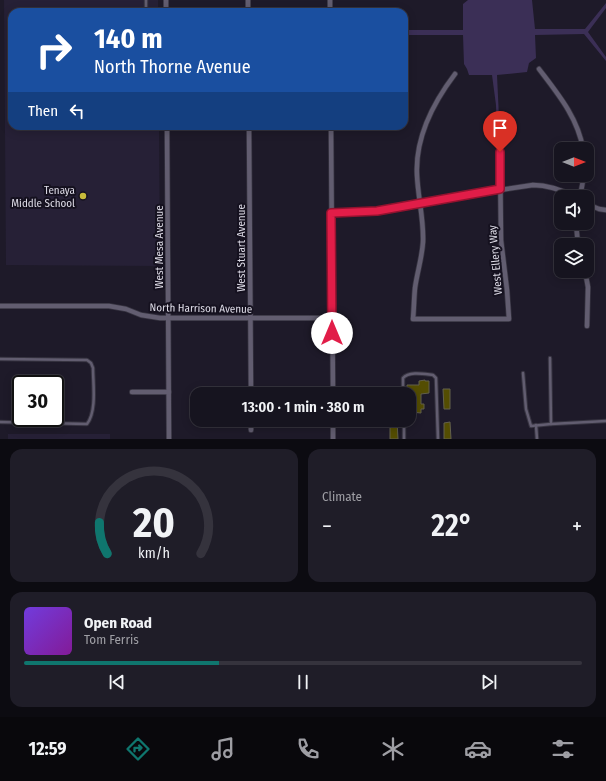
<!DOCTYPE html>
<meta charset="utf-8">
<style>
:root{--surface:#16141f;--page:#1f1d28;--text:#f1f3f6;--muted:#9e9ea4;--line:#35333d;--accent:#0f766e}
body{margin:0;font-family:"Fira Sans Condensed",sans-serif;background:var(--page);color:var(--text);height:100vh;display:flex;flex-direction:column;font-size:15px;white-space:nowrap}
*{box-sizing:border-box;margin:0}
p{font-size:13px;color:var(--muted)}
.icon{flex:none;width:22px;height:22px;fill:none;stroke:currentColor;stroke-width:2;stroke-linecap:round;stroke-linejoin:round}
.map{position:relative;height:439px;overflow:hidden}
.panel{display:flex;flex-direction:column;gap:10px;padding:10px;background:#0c0b11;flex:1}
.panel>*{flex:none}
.guide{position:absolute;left:8px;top:8px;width:400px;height:122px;border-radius:12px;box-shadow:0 2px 10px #0003,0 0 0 1px var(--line);background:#1a4fa0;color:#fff;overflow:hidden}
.needle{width:26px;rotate:90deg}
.tools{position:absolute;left:554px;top:142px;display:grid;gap:8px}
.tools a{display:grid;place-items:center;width:40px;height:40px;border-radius:8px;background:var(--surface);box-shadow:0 2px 10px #0003,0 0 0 1px var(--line);font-size:20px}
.speed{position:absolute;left:12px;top:375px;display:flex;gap:8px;font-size:20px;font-weight:700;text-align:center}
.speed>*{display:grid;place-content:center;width:52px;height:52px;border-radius:50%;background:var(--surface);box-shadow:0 2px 10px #0003,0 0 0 1px var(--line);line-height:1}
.speed .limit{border:2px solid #111;border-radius:6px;background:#fff;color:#111}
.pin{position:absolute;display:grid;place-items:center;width:34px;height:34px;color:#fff;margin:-41px -17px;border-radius:50% 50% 50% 0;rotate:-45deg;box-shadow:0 0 4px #0007}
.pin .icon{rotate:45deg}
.me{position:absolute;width:44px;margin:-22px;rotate:0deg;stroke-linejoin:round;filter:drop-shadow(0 0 3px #0008)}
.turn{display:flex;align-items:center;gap:14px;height:84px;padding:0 20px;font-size:18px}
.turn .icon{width:52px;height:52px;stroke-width:2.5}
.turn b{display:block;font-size:28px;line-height:34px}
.then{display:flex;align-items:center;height:38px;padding:0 20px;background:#0003;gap:8px;font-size:15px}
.big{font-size:30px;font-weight:600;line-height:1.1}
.panel .tile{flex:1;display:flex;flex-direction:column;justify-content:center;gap:6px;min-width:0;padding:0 14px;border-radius:12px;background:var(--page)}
.panel .dial{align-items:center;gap:0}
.dial svg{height:104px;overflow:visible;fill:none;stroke:var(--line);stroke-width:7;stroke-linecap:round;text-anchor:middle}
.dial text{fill:var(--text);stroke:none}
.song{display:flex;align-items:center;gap:12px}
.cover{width:48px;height:48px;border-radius:6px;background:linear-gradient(135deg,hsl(260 70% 55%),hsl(290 70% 35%))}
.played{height:4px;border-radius:2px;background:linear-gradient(90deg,var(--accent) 35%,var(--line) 35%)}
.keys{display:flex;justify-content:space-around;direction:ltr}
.heat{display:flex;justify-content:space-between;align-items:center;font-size:22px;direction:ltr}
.panel .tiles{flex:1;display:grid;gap:10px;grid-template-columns:1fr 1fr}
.tile:last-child{grid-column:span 2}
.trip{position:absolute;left:190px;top:387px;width:226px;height:40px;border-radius:12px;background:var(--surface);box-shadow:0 2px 10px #0003,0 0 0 1px var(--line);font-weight:600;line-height:40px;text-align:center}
.tabs{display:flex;height:64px;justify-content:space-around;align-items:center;background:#09080c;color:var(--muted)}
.tabs .icon{width:28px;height:28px}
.tabs .selected{color:var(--accent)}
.tabs b{font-size:18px;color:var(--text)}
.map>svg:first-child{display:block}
</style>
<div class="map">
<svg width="606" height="439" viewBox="0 0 606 439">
<rect width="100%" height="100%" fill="#1e1a29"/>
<!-- built -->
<g fill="#262036">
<polygon points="4,0 158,0 158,12 12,12 12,126 159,126 160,266 6,265"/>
<rect x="8" y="434" width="102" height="5"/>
</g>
<!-- green -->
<polygon fill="#3b2f56" points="468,0 532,0 535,29 585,29 606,3 606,8 588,32 606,57 606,61 584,34 535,35 536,58 529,63 527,72 497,75 500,139 497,139 496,105 492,75 469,75 467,69 464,64 463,35 406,35 404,39 404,27 406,30 463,30 463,4"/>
<!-- building -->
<g fill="#544d02" stroke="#62604d">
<polygon points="425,380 425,381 429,381 429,393 421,394 421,404 424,404 424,409 421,409 421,413 411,412 411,401 414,401 414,392 407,392 407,385 419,385 419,381"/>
<polygon points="443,389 450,389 450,409 444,409"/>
<polygon points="397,421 398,439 390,439 390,422"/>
<polygon points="450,422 451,439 444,439 444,423"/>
</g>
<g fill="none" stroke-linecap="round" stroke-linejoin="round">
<!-- service casing -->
<g stroke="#373441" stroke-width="4.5">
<g id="service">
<polyline points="146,0 146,12"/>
<path d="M 0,359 L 87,360 L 91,363 L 93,368 C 93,384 97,411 87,424 L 0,422"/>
<polyline points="523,373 526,409 531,426 551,424 550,358"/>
<path d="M 403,394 L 403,378 C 409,371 424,374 433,375 L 436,378 L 438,439"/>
<polyline points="404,420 404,439"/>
<polyline points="551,424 606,421"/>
<polyline points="536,425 537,439"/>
</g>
</g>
<!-- minor casing -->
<g stroke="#373441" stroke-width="6">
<g id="minor">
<polyline points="166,0 166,12"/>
<polyline points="248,0 248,12"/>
<polyline points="330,0 330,12"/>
<path d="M 539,69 C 558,94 578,118 583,149"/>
<path d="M 455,74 C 433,103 415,137 417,175 C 418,198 424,220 423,242 C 422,258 417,273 415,288 C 414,298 414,308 413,319 L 509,319 L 507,290 L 501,240 L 500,152"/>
<polyline points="167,126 169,439"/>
<polyline points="249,126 251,394"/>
<polyline points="331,126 333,394"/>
<polyline points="580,197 584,175"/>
<polyline points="587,204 599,209 606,210"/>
<path d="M 331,213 L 377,211 L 420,202 L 533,185 C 549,185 562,190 576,197"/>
<polyline points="576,223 578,245"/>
<polyline points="585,271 588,287 587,326"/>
<polyline points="0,306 109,306 126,309 141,315 160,318 332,318"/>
<polyline points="132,392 169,392"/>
<polyline points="251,420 251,430"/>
<polyline points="333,420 333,439"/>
</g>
</g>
<!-- service -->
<use href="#service" stroke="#625d70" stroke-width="2.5"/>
<!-- minor -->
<use href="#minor" stroke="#625d70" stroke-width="4.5"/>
</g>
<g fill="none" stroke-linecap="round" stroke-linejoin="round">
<!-- route casing -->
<g stroke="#92132f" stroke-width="10">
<polyline id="route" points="332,333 331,213 377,211 500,189 500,152"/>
</g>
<!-- route -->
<use href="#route" stroke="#e11d48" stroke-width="7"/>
</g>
<!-- markers -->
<circle fill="#c8bb3b" stroke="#15111f" stroke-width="1.5" cx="83" cy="196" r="4"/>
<g text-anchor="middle" stroke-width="4" stroke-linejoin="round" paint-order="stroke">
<!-- poi labels -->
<g font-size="11" fill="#dedce7" stroke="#15111f" text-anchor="end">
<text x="75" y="194">Tenaya<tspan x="75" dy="13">Middle School</tspan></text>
</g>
<!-- street labels -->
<g font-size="11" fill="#dedce7" stroke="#15111f">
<text transform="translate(159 247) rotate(-90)" y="4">West Mesa Avenue</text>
<text transform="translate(241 248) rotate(-90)" y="4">West Stuart Avenue</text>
<text transform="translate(495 260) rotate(-95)" y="4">West Ellery Way</text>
<text transform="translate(201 308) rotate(1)" y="4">North Harrison Avenue</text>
</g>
</g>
</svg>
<div class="tools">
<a><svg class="needle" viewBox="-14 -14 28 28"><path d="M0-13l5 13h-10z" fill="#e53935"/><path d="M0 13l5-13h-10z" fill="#9e9ea4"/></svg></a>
<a><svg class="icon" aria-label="sound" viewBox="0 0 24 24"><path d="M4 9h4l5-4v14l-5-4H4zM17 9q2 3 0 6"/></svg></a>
<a><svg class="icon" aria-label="layers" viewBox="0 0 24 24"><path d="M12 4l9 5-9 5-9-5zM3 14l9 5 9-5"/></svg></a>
</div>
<div class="speed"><div class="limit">30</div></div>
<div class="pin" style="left:500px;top:152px;background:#d93025"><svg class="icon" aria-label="arrive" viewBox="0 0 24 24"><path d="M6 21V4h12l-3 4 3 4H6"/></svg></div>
<svg class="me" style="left:332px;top:333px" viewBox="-20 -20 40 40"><circle r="19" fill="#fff"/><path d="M0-13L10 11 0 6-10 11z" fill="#e11d48"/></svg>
<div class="trip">13:00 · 1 min · 380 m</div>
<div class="guide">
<div class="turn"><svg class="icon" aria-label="right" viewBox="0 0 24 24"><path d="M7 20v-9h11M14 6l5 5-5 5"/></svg><div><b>140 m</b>North Thorne Avenue</div></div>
<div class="then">Then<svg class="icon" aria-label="left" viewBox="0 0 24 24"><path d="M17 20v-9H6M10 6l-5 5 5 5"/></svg></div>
</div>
</div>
<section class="panel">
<div class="tiles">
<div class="tile dial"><svg viewBox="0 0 100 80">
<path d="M14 69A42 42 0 1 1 86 69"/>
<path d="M14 69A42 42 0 0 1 8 45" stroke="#0f766e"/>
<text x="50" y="56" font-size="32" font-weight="700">20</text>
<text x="50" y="72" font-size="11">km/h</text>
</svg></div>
<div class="tile"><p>Climate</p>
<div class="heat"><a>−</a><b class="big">22°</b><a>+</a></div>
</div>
<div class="tile">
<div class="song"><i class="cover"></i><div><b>Open Road</b><p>Tom Ferris</p></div></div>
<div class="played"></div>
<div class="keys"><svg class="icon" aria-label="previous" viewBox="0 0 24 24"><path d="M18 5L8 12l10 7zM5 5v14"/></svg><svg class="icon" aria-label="pause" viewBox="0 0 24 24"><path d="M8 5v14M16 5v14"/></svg><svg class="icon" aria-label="next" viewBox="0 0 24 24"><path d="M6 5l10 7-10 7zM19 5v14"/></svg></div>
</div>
</div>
</section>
<nav class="tabs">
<b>12:59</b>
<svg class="icon selected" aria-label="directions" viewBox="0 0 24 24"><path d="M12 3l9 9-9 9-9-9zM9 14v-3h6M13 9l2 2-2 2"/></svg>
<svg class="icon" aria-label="music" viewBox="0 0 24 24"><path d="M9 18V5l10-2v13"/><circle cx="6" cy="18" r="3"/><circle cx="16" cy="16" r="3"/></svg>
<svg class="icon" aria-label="phone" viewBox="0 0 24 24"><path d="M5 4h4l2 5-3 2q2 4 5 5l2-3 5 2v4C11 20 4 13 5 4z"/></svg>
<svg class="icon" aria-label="climate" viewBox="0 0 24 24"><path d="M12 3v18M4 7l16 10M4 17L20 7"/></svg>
<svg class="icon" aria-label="car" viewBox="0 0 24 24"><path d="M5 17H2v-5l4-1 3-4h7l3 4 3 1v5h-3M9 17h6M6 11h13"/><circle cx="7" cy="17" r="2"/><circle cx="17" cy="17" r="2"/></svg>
<svg class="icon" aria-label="filters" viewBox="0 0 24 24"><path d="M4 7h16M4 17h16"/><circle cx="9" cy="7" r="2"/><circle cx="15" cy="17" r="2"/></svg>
</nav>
